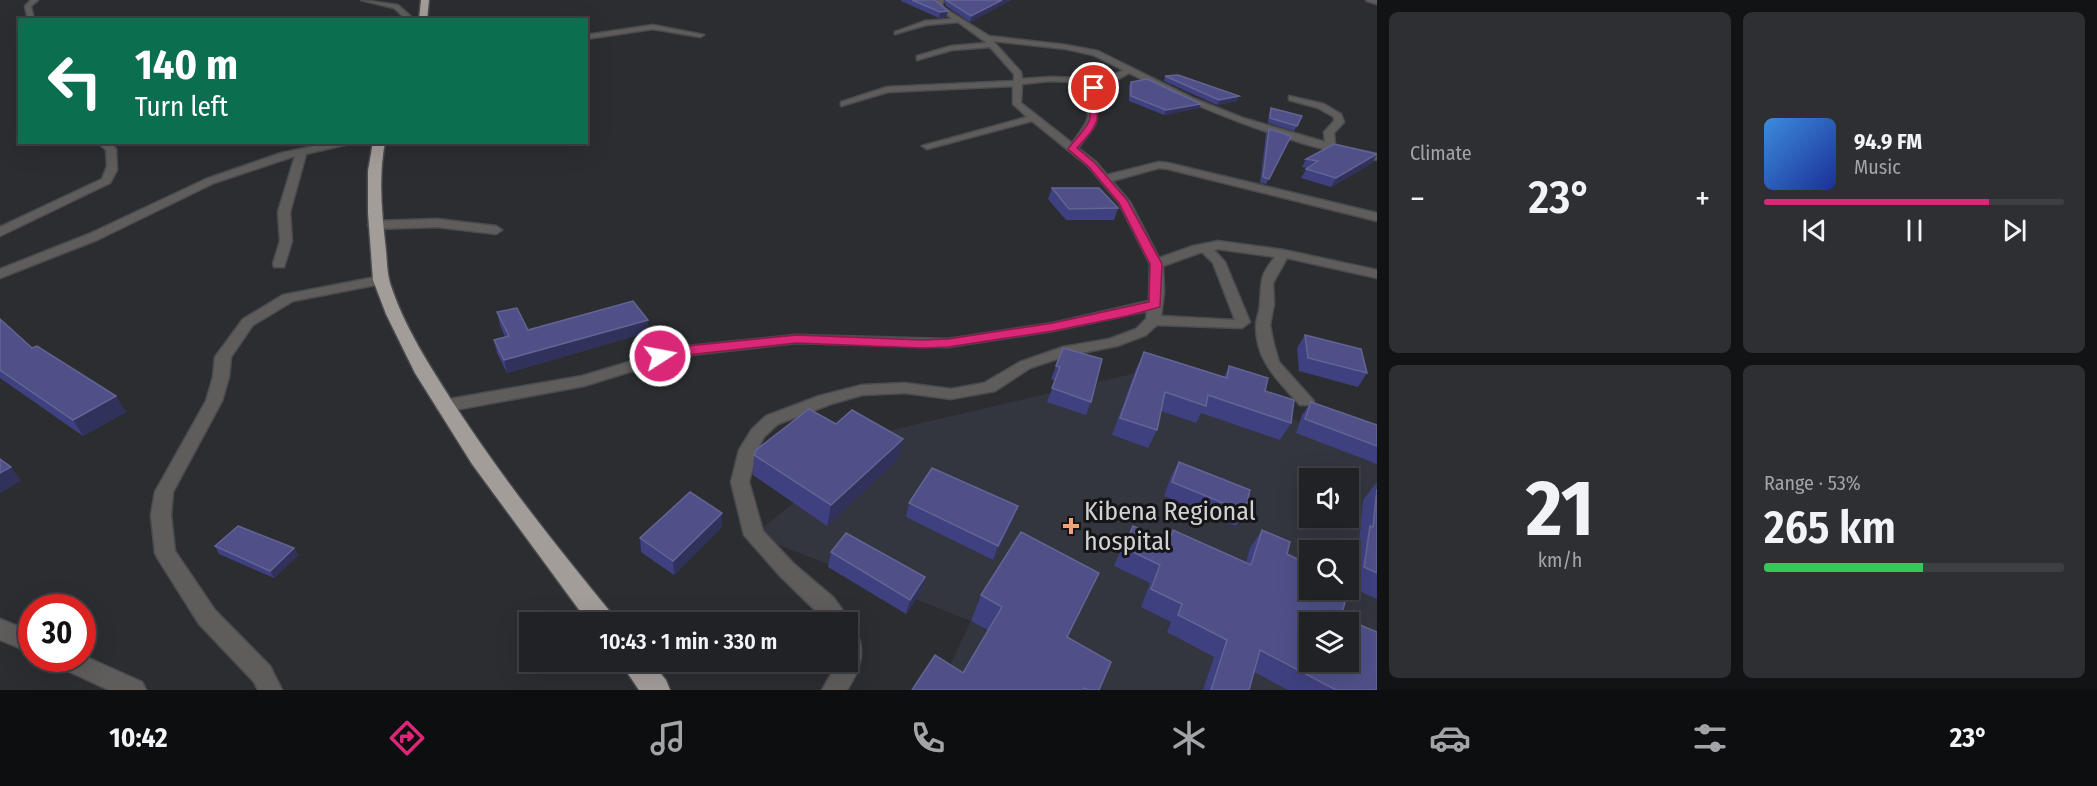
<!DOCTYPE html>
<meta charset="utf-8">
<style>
:root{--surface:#212225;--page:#2d2f32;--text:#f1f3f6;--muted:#a2a4a7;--line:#3e3f42;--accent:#db2777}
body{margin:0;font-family:"Fira Sans Condensed",sans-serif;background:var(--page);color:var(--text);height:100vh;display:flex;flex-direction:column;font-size:22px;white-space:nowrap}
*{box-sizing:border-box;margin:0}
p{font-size:20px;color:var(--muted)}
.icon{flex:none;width:33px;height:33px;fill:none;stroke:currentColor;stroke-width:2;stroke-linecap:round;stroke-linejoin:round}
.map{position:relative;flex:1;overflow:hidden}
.sheet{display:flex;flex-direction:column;gap:12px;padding:12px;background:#121314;width:720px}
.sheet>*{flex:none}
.banner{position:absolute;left:18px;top:18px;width:570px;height:126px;border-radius:0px;box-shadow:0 6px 24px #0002,0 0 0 2px var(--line);background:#0b6e4f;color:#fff;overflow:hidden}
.tools{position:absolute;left:1299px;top:468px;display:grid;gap:12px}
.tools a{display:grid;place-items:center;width:60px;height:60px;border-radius:0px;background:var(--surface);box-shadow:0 6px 24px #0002,0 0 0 2px var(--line);font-size:30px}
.speed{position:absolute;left:18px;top:594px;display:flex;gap:12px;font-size:30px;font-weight:700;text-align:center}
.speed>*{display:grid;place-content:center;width:78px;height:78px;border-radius:50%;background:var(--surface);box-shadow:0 6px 24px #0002,0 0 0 2px var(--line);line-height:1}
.speed .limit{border:9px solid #d22;background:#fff;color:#111}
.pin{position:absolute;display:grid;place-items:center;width:51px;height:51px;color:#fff;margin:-26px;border:3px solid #fff;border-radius:50%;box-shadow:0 2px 6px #0007}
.me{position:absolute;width:66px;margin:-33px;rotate:79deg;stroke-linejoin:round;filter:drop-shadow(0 0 4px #0008)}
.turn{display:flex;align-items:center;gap:21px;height:126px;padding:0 18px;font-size:27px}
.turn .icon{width:78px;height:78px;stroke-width:2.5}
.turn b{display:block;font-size:42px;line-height:51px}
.big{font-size:45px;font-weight:600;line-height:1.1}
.sheet .widget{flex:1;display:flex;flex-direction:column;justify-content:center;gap:9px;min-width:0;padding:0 21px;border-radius:9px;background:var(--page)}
.sheet .dial{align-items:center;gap:0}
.dial b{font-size:78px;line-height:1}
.song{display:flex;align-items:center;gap:18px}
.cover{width:72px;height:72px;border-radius:9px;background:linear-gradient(135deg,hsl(210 70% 55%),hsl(230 70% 35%))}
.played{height:6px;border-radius:3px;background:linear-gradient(90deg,var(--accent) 75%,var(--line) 75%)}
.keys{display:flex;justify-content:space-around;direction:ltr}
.heat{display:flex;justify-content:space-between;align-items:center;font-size:33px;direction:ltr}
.charge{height:9px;border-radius:4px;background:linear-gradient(90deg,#34c759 53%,var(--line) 0)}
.sheet .tiles{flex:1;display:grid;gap:12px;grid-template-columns:repeat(2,1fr)}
.trip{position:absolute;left:519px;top:612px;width:339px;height:60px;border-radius:0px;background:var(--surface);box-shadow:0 6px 24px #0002,0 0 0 2px var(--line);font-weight:600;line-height:60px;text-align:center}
.menu{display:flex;height:96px;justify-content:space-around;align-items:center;background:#0d0e0f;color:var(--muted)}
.menu .icon{width:42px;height:42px}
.menu .on{color:var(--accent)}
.menu b{font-size:27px;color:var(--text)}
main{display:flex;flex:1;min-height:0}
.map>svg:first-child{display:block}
</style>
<main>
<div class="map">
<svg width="1377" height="690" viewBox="0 0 1377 690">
<rect width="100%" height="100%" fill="#2c2d31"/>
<!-- built -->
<path fill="#33353f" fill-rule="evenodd" d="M 1175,364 L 1377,458 L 1377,690 L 938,690 L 971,621 L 754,535 L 879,433 ZM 1310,478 L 1348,478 L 1348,518 L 1310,518 ZM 1310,550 L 1348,550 L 1348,590 L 1310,590 ZM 1310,622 L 1348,622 L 1348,662 L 1310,662 Z"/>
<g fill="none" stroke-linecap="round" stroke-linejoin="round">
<!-- street casing -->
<g stroke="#4a4b4e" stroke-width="3">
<g id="street">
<polygon points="31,0 38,0 31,6 34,20 28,20 25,6"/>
<polygon points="361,0 398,5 415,20 407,20 394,8"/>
<path d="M 938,0 L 944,0 L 942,5 L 944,8 L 989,36 L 1066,45 L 1098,51 L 1195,99 L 1243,118 L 1325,142 L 1324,132 L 1334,121 L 1334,117 L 1318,108 L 1289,100 L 1289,96 L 1324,104 L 1341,114 L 1344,122 L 1334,133 L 1335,145 L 1377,154 L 1377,160 C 1350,154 1322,150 1296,141 C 1237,124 1183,100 1129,73 L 1092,94 C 1102,125 1096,123 1078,148 L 1096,162 L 1107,175 L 1159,162 L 1168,163 L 1377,213 L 1377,221 L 1168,169 L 1159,168 L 1112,181 L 1130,202 L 1159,258 L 1193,246 L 1218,241 L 1284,250 L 1377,270 L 1377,278 L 1287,258 L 1273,283 L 1274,304 L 1270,325 L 1274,345 L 1279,362 L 1314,401 L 1312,405 L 1300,405 C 1278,380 1256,362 1256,326 C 1256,319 1260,311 1260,303 C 1262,280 1259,277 1275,257 L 1218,249 L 1214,250 L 1225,262 L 1250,322 L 1242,328 L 1157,325 L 1146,335 L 1117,346 L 1066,356 L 1030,368 L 995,391 L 951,399 L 905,393 L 862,395 L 831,404 L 778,424 L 764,437 L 757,450 L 749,482 L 763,531 L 794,564 L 834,598 L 851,622 L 849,627 L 856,630 C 866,652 860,670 847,690 L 822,690 L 838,662 L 848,662 L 848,622 L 827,622 L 780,576 L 744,535 L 731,482 L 739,450 L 752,429 L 766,416 L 819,396 L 862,385 L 905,383 L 951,389 L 984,383 L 1020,362 L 1063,347 L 1109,339 L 1136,329 L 1146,319 L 1147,311 L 1053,331 L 948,347 L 796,343 L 681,356 L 584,386 L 444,412 L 438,410 L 436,406 L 438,402 L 444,400 L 582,376 L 679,347 L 796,335 L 948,339 L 1053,323 L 1149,301 L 1150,264 L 1119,203 L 1088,166 L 1032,121 L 927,149 L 922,146 L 1027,117 L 1013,104 L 1013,86 L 888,92 L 841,106 L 841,102 L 887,87 L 1014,81 L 1014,74 L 990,47 L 952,50 L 917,60 L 917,56 L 951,46 L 987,43 L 958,22 L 926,25 L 895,34 L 895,32 L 925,21 L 952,19 L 936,5 ZM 993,41 L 1066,49 L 1093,55 L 1123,70 L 1107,79 L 1050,77 L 1022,79 L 1021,72 ZM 1050,81 L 1098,83 L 1083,93 C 1092,122 1089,119 1072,143 L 1021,103 L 1022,84 ZM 1202,252 L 1213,263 L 1235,320 L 1161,316 L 1164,292 L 1163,266 Z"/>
<polygon points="1366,0 1377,0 1377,4 1367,1"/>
<polygon points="653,25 704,35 700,37 653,29 586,39 586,35"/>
<polygon points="97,142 109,142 116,149 117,170 110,183 0,236 0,227 102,179 107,166 106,150"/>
<polygon points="334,142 357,142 306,154 290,212 292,241 284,267 274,267 273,264 280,241 278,212 295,156 214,183 97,240 0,278 0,269 89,234 206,179 281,153"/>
<polygon points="437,219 496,226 502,230 496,234 437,227 374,229 368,225 374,221"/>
<polygon points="381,276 388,280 386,283 293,301 253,325 231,357 229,377 222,401 173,492 171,515 175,551 215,610 270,666 282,690 258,690 254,682 199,624 158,559 155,553 151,515 155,492 206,401 213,377 215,357 243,319 283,295"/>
<polygon points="0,619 32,632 32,653 0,640"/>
<polygon points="82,655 142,682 146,690 109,690 57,666 54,658 82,658"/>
</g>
</g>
<!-- highway casing -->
<g stroke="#4a4b4e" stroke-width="3">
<g id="highway">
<polygon points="421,0 429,0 427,20 419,20"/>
<path d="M 373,142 L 385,142 C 378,179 382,214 386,251 C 387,261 387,273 390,283 C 404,327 431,368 456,407 C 503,479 557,547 612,614 L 616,622 L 588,622 L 472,464 L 415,373 L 386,314 L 373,280 L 368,213 L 368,171 Z"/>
<polygon points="620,662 651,662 666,680 670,690 639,690"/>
</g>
</g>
<!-- street -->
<use href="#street" fill="#5f5d5b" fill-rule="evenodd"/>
<!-- highway -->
<use href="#highway" fill="#a39d9a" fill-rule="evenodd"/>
</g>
<!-- wall -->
<g fill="#3f407f">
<polygon points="902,0 936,0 936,1 948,11 946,17 939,18 901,1"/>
<polygon points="944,0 1011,0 970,22 946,6"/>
<polygon points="1165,76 1237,101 1217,105 1164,81"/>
<polygon points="1131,82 1201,104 1199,108 1164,115 1129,101 1129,86"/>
<polygon points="1271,108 1302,116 1294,131 1268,123 1269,113"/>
<polygon points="1269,129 1291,136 1266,184 1260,183 1266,134"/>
<polygon points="1377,154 1372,163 1331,187 1301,178 1307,168 1302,167 1306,159"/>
<polygon points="1052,188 1118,208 1114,220 1066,220 1048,199"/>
<polygon points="497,312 528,330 648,332 507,373 497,353 494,340 505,337 500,325"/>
<polygon points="0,319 32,348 126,412 83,436 0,378"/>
<polygon points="1305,335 1367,373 1358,387 1299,371 1297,348"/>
<polygon points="1063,348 1091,402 1086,415 1047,402 1055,381 1051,379"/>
<polygon points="1144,352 1224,377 1229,366 1265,391 1291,423 1280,440 1201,413 1196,423 1161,411 1157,430 1148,448 1112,435 1136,369"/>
<polygon points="1311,402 1377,425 1377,464 1296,433 1302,415"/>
<polygon points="754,455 898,459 827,526 753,475"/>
<polygon points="1179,462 1245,512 1236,526 1164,496 1171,476"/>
<polygon points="1377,482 1377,599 1350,587 1341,617 1377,690 1288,690 1254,672 1249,690 1203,690 1214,657 1167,632 1171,622 1141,607 1150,583 1114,566 1124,543 1133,526 1167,541 1173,530 1246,562 1250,548 1262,530 1287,554 1348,590 1348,583 1355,545 1359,540 1363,500"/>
<polygon points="909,503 1013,520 993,560 906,517"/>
<polygon points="722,513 722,527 674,575 641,552 640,538"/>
<polygon points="215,546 294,548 298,555 274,578 219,554"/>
<polygon points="831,552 925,577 921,592 906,614 828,567"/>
<polygon points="981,595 1067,637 1099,690 912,690 963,673 988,630 971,621"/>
</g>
<!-- shaded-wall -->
<g fill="#31325c">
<polygon points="1002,0 1011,0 970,22 971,16"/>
<polygon points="948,11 946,17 939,18 940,12"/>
<polygon points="1239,96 1237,101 1217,105 1219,100"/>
<polygon points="1201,104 1199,108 1164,115 1166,110"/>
<polygon points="1377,154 1372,163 1331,187 1336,178"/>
<polygon points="648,320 648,332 507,373 504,360"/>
<polygon points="116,396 126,412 83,436 73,420"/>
<polygon points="903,439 898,459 827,526 831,505"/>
<polygon points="11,467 21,481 0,493 0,473"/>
<polygon points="1018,506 1013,520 993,560 998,546"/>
<polygon points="722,513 722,527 674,575 673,561"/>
<polygon points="294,548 298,555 274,578 270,571"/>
<polygon points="925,577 921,592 906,614 910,600"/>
</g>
<!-- building -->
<g fill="#4f5088" stroke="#636494" stroke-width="1.5" fill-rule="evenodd">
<polygon points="912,0 935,0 948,11 940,12"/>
<polygon points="946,0 1002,0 971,16"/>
<polygon points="1178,75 1239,96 1219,100 1165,76"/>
<polygon points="1147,79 1201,104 1166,110 1131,96 1131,82"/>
<polygon points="1271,108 1302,116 1297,126 1270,118"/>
<polygon points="1269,129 1291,136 1269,179 1263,177"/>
<polygon points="1334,144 1377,154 1336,178 1306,169 1318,161 1306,159"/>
<polygon points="1052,188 1099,188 1118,208 1069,209"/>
<polygon points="633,301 648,320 504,360 494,340 509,336 497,312 517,308 528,330"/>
<polygon points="0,319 32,348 37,346 116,396 73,420 0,370"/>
<polygon points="1305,335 1361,349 1367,373 1308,358"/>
<polygon points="1063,348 1102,359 1091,402 1052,388 1060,367 1056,366"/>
<polygon points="1144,352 1227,378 1229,366 1268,378 1265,391 1294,400 1291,423 1208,395 1206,406 1165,392 1157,430 1120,418"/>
<polygon points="1311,402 1377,425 1377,446 1305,419"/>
<polygon points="809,409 836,424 852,410 903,439 831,505 754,455 756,450"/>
<polygon points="0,459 11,467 0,473"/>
<polygon points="1179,462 1250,490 1245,512 1172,482"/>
<polygon points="932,468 1018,506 998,546 909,503"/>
<polygon points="1377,489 1377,573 1364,567 1370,526 1373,527"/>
<polygon points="690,492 722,513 673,561 640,538"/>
<polygon points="238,526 294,548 270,571 215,546"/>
<path d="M 1133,526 L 1169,542 L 1173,530 L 1251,565 L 1262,530 L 1290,542 L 1287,554 L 1310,565 L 1310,590 L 1348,590 L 1348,584 L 1350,584 L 1341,617 L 1377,632 L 1377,690 L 1336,690 L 1260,650 L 1249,690 L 1211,690 L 1227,640 L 1178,615 L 1182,604 L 1151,589 L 1160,565 L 1124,548 ZM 1310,622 L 1348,622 L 1348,662 L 1310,662 Z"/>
<polygon points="1021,532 1099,573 1067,637 1111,662 1099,690 1088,690 1084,688 1083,690 912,690 935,655 963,673 1002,607 981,595"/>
<polygon points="846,533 925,577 910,600 831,552"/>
</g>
<!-- route -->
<path fill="#db2777" stroke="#8e194d" stroke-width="1.5" d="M 1091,86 L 1098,88 L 1091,94 C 1091,101 1096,106 1097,113 C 1100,125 1084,140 1077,148 L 1095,163 L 1127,200 L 1162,264 L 1160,307 L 1127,316 L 1053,331 L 948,347 L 923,348 L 796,343 L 678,356 L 660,360 L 653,356 L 655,353 L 678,347 L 796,335 L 923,340 L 948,339 L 1053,323 L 1149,302 L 1150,264 L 1119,203 L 1089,167 L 1068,149 C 1074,140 1085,131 1089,121 C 1095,105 1071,101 1091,86 Z"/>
<!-- markers -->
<path fill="#efa377" stroke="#151517" stroke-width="2" d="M1068 517h6v6h6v6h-6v6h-6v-6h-6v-6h6z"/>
<g text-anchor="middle" stroke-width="6" stroke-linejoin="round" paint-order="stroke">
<!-- near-poi labels -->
<g font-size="26" fill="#d1d1d4" stroke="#151517" text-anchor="start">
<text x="1084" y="520">Kibena Regional<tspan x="1084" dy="30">hospital</tspan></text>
</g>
</g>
</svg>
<div class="tools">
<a><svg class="icon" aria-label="sound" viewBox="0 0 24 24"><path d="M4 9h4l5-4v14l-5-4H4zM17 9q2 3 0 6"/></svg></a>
<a><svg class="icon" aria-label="search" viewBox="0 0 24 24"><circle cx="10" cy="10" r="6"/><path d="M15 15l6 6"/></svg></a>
<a><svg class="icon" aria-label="layers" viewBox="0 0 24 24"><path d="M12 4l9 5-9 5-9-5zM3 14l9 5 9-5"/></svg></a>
</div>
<div class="speed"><div class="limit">30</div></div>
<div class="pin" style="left:1094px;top:88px;background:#d93025"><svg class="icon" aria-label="arrive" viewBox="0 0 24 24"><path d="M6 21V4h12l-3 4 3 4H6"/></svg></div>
<svg class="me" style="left:660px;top:356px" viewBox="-20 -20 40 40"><circle r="17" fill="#db2777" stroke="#fff" stroke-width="3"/><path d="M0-11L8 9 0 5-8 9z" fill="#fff"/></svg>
<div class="trip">10:43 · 1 min · 330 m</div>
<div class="banner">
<div class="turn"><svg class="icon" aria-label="left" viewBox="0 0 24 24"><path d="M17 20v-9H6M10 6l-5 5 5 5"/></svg><div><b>140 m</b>Turn left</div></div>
</div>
</div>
<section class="sheet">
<div class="tiles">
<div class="widget"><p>Climate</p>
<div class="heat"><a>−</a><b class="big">23°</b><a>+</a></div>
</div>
<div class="widget">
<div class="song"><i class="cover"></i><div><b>94.9 FM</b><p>Music</p></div></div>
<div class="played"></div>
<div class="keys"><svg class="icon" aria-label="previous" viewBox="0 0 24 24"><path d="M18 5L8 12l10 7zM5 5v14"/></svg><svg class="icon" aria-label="pause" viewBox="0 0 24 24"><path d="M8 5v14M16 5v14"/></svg><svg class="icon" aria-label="next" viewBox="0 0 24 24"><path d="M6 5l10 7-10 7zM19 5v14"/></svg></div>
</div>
<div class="widget dial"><b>21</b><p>km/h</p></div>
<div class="widget"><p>Range · 53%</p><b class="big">265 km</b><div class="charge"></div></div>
</div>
</section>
</main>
<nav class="menu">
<b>10:42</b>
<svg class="icon on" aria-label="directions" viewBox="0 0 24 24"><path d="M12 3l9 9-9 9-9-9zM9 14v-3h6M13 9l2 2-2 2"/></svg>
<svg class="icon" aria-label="music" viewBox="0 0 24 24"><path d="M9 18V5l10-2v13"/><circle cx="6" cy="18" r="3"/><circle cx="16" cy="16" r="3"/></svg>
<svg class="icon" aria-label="phone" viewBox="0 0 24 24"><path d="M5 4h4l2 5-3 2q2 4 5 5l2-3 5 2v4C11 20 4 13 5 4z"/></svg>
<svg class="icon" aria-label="climate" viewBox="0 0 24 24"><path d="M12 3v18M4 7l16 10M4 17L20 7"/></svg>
<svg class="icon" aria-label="car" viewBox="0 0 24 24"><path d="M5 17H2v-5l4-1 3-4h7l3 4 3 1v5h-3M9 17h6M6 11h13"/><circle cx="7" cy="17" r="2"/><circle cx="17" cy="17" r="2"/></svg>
<svg class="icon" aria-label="filters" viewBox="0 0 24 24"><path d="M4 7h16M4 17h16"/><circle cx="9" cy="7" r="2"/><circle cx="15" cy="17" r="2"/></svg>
<b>23°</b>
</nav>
